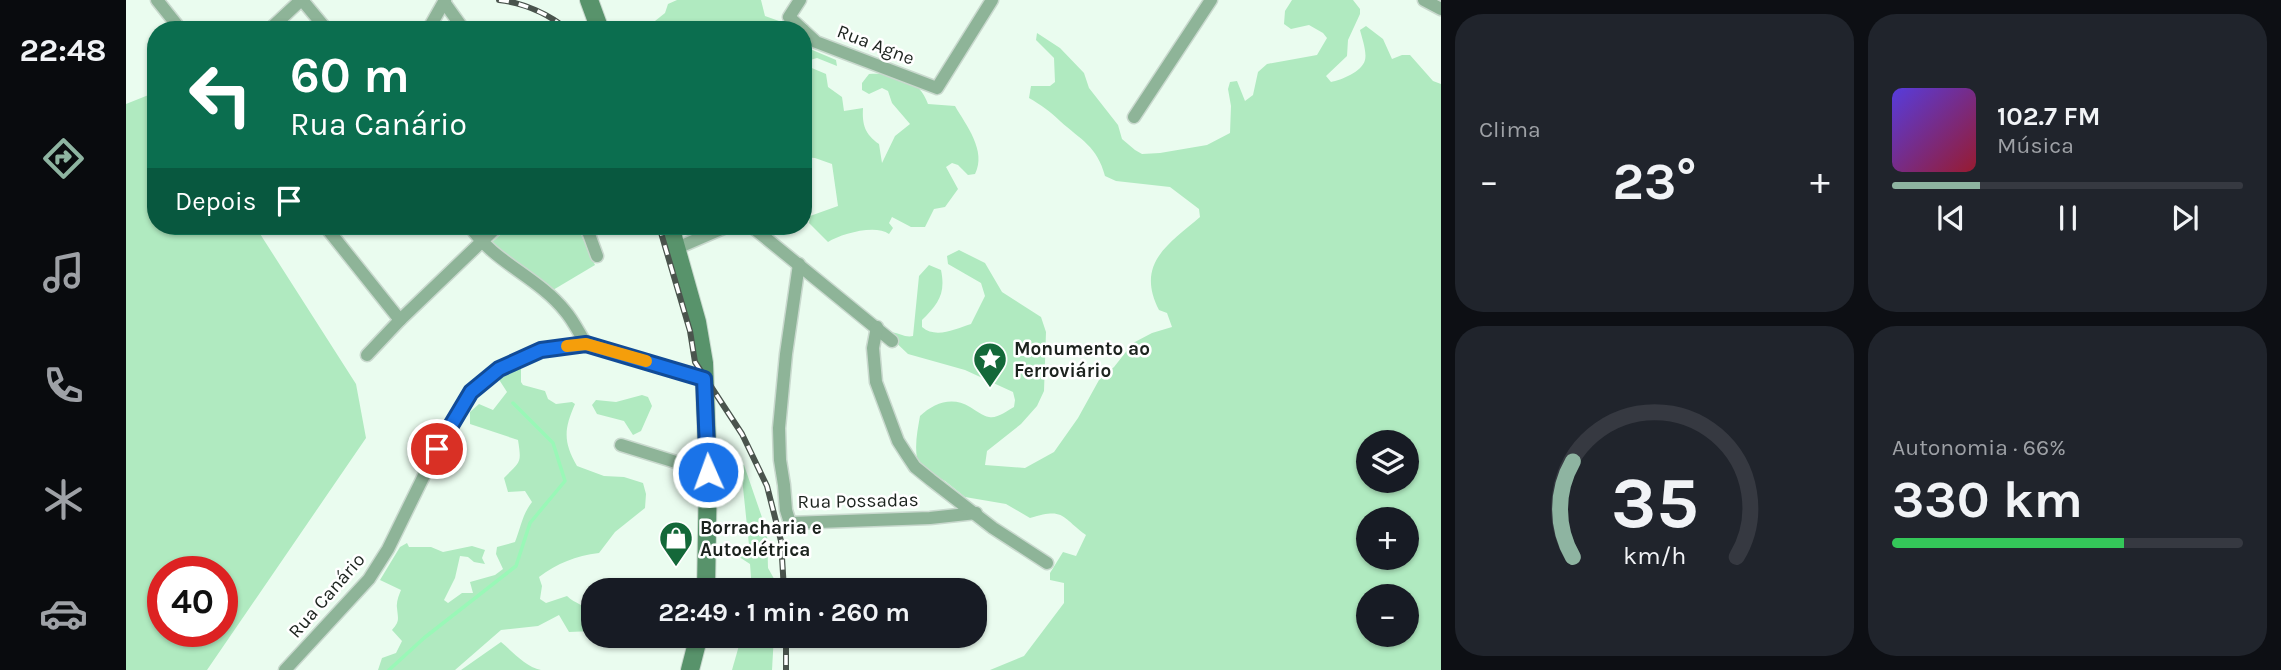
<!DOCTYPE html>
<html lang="pt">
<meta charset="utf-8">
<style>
:root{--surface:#171b24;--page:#20242c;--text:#f1f3f6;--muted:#9ea1a6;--line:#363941;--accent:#8eb4a1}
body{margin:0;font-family:Karla,sans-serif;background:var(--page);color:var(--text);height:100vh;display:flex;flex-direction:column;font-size:26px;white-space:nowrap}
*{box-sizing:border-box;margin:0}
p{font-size:23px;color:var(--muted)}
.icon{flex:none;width:38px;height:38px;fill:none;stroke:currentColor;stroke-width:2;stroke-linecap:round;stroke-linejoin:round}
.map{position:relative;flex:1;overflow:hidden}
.details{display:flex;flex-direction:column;gap:14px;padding:14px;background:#0d0f14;width:840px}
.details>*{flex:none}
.top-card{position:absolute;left:21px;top:21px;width:665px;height:214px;border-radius:28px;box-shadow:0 2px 5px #0004;background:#0b6e4f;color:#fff;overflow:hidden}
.controls{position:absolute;left:1230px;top:430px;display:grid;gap:14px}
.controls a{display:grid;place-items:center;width:63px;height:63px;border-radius:50%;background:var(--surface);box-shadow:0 2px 5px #0004;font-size:35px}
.speed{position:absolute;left:21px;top:556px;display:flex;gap:14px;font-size:35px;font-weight:700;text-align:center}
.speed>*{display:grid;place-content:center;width:91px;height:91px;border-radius:50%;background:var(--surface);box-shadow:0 2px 5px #0004;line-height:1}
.speed .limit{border:10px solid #d22;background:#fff;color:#111}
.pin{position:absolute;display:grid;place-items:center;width:60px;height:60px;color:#fff;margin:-30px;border:4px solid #fff;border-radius:50%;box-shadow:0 2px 7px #0007}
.me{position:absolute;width:77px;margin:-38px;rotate:358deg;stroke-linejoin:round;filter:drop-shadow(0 0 5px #0008)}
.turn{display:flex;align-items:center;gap:24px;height:147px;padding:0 28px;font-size:32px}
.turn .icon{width:91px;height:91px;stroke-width:2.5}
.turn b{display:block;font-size:49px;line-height:60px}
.then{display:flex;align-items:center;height:66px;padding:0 28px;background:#0003;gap:14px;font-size:26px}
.big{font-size:52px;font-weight:700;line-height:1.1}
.details .widget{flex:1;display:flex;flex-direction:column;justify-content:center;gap:10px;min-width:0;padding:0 24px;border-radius:28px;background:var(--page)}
.details .dial{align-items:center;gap:0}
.dial svg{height:182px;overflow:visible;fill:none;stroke:var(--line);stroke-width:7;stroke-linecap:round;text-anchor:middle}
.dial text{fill:var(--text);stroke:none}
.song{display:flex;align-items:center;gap:21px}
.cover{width:84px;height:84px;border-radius:10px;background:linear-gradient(135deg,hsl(250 70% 55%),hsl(350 70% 35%))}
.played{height:7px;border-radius:4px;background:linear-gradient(90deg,var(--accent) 25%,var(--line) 25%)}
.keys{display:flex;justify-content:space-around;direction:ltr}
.heat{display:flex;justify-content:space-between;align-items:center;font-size:38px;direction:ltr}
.charge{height:10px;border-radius:5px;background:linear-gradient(90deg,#34c759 66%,var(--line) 0)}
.details .tiles{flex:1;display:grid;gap:14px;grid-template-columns:repeat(2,1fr)}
.trip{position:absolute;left:455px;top:578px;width:406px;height:70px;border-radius:28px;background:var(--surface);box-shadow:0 2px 5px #0004;font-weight:700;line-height:70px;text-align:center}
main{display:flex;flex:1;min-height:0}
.tabs{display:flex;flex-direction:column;width:126px;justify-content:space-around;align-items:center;background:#090b0e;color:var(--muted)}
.tabs .icon{width:49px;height:49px}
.tabs .on{color:var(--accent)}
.tabs b{font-size:32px;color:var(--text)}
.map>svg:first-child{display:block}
</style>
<main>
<nav class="tabs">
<b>22:48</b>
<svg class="icon on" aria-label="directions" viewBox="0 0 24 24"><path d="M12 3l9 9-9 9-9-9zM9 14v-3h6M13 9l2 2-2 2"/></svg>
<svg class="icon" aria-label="music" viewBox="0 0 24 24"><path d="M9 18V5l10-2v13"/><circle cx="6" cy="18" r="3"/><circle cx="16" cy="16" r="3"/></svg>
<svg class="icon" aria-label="phone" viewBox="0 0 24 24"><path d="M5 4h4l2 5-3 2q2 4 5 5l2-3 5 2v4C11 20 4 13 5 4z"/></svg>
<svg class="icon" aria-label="climate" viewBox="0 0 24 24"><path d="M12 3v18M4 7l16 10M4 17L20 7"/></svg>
<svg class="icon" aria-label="car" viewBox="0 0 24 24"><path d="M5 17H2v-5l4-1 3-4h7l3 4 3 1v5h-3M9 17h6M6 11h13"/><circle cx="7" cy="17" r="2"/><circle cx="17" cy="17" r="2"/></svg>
</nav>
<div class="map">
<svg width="1315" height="670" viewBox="0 0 1315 670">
<rect width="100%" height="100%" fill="#eafcef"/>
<!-- green -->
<g fill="#b0eac0" fill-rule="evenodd">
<polygon points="551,0 635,0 639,16 653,21 660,30 528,30 529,21 539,13 542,4"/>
<path d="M 1166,0 L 1227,0 L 1234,9 L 1234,14 L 1222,40 L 1221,56 L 1200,76 L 1205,82 C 1215,80 1236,72 1239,60 C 1241,52 1236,38 1234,30 L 1240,26 L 1257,39 L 1266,59 L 1276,55 L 1284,55 L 1307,81 L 1315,84 L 1315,670 L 864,670 L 898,656 L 938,603 L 938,583 L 924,580 L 924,573 L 937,552 L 950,556 L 960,535 C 935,517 939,507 904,518 L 880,504 L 839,497 L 819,481 L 794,468 C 787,452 791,433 794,416 C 808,403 826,396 844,407 C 849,410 857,416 863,417 C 871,419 882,410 888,407 L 889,400 L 887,392 L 839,370 L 782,354 L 763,336 L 765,332 C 773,333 780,338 787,336 L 793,276 L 803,265 L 815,270 C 820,294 812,304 796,320 L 796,327 C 810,339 829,329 845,324 L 859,296 L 855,283 L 822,264 L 821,256 L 833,250 L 859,263 L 876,292 L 915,317 L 920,332 L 918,391 L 911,406 L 895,424 L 861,451 L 859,465 L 899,468 L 928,452 L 952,418 L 973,380 L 988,367 L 1007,343 L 1026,333 L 1046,327 L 1041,313 L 1033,310 C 1009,263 1043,244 1074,217 L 1073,209 L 1044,187 L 990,181 L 979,176 C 971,146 955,140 934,121 C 924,111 915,105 903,98 L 905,86 L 924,86 L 929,82 L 928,58 L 910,40 L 911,33 L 934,48 L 958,73 L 963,88 L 992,125 L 996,139 L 1009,150 L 1016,154 L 1034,153 L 1081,145 L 1104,133 L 1105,106 L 1102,89 L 1104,82 L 1111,81 L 1119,101 L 1127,95 L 1132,72 L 1141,64 L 1191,55 L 1201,38 L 1197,33 L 1183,25 L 1165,29 L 1158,24 L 1159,11 ZM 1242,443 L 1281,443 L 1281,481 L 1242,481 ZM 1242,520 L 1281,520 L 1281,558 L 1242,558 ZM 1242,597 L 1281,597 L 1281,635 L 1242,635 Z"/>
<path d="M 684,49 L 710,60 L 711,66 L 691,58 L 684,60 L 681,66 L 700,74 L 702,87 L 716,97 L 718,111 L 737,108 C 736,125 739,134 753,144 L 756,163 L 769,136 L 784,124 L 766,103 L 762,91 L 756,88 L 743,94 L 736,90 L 736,83 L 743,74 C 770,73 792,77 802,104 L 829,106 C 840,125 861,151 849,174 L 842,175 L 832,165 L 826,163 L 820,167 L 832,189 L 819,207 L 808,209 L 799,227 L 785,227 L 766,217 L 763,223 L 767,228 L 763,234 C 749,224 715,234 702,242 L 683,223 L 684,216 L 712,206 L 706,164 L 689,158 L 677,157 L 677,51 Z"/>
<path d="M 30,92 L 30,226 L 129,226 L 230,384 L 240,438 L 81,670 L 0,670 L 0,104 ZM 37,572 L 96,572 L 96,632 L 37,632 Z"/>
<polygon points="384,226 451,226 469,265 427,290 363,245"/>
<path d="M 392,368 L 395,369 L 395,382 L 397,385 L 419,391 L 422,399 L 430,404 L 446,402 L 449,404 C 438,429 437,442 451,466 L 478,476 L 498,477 L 517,483 L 520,494 L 519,508 L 489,532 L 473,553 C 449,556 432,563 413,577 L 416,586 L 414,599 L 420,603 L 441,596 C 449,604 460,605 467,614 L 467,631 L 443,632 L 433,615 L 412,626 L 375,630 L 329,670 L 252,670 L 256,658 L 270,653 L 276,641 L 266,630 C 274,621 272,619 271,608 C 270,602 273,595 275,590 L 254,580 L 274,547 L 281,543 L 283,547 L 305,547 L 317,552 L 346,546 L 359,550 L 356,558 L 359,564 L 348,562 L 342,557 L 334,556 L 329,578 L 318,600 L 322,603 L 336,593 L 347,593 L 344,582 L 369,575 L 377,569 L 370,554 L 371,547 L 389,542 C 395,527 396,515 406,502 L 399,491 L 382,492 L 378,478 C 394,461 396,465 392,440 L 344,424 L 344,412 L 353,404 L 367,410 L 381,392 L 372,378 Z"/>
<polygon points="516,395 522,397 526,406 515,431 507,435 498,421 471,414 466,405 470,400 490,402"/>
<polygon points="604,462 618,465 641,532 642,568 651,584 651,590 626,590 624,564 607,553 592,552 591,547 611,549 623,545 616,478 611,473 595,471 594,465"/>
<polygon points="616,635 648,635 646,670 606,670"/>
<path d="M 375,642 C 387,652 400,667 415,670 L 335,670 Z"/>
</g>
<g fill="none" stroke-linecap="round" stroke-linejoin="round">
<!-- stream -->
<polyline stroke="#99f8b7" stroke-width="3.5" points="263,670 298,638 390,566 404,523 439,481 427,443 387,403"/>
<!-- street casing -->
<g stroke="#c9d9ce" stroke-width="15">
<g id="street">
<polyline points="31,0 55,30"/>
<polyline points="176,0 201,30"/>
<polyline points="674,0 663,17 677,30"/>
<polyline points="1298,0 1315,9"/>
<polyline points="318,2 338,30"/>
<polyline points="143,30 175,0"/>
<polyline points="302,30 319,0"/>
<polyline points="677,30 690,42 811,88 866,0"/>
<polyline points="1008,117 1085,0"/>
<polyline points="199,226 274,320"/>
<path d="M 344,226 C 367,262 412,277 439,311 C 447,320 453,333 460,344"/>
<polyline points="460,226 471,256"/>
<polyline points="625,226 766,341"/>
<polyline points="551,248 602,226"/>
<polyline points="673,264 660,354 653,428 654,460 658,485 660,510 664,523 804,518 850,513"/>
<polyline points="751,327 747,348 750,382 772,441 781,455 789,467 805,480 867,528 921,563"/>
<polyline points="241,355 274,320 372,226"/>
<polyline points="495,445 582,472"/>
<polyline points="159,670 243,579 262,549 311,449 345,392 373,369 415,350 460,344 578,379"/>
</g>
</g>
<!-- secondary casing -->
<g stroke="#c9d9ce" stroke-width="20">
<g id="secondary">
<polyline points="463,0 474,30"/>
<polyline points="544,226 571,322 578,363 582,472 580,590"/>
<polyline points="564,670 573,635"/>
</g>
</g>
<!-- street -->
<use href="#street" stroke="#8eb498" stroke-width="12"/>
<!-- secondary -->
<use href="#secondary" stroke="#58936b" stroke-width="18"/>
<!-- rail casing -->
<g stroke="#4a544d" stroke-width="6">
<g id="rail">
<path d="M 373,0 C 398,3 423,14 442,30"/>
<polyline points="533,226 564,331 569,362 616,434 641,486 655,541 658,590"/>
<polyline points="660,635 660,670"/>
</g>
</g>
<!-- rail -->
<use href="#rail" stroke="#fff" stroke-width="3.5" stroke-dasharray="10" stroke-linecap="butt"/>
</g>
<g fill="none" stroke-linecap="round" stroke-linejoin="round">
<!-- route casing -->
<g stroke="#114b97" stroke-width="18">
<polyline id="route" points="311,449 345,392 373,369 415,350 460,344 578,379 582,472"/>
</g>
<!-- route -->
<use href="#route" stroke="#1a73e8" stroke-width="12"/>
<!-- slow -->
<polyline stroke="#f59e0b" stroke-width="12" points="441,346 460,344 520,361"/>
</g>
<!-- icons -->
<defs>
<g id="sight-pin" transform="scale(1.75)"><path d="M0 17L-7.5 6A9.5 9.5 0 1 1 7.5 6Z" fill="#146839" stroke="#fff"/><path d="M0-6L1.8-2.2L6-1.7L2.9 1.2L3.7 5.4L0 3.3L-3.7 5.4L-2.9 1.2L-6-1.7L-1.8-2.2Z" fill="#fff"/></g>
<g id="shop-pin" transform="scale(1.75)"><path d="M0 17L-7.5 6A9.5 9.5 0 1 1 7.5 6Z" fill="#146839" stroke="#fff"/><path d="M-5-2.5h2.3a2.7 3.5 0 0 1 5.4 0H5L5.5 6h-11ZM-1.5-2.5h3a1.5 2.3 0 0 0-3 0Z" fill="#fff"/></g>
</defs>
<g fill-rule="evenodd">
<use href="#sight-pin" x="864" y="359"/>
<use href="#shop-pin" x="550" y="538"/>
</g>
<g text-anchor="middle" stroke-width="5" stroke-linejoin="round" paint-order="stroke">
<!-- street labels -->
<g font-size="19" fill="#1c231e" stroke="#fff">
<text transform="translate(750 44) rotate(21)" y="7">Rua Agne</text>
<text transform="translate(732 500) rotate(-1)" y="7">Rua Possadas</text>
<text transform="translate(200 595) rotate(-49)" y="7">Rua Canário</text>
</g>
<!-- poi labels -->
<g font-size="19" font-weight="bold" fill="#1c231e" stroke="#fff" text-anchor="start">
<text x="888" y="355">Monumento ao<tspan x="888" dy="22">Ferroviário</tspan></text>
<text x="574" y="534">Borracharia e<tspan x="574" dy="22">Autoelétrica</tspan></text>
</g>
</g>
</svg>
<div class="controls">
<a><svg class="icon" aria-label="layers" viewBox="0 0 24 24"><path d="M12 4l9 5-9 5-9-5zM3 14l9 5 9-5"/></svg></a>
<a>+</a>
<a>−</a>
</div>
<div class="speed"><div class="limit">40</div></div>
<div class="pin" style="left:311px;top:449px;background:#d93025"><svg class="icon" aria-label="arrive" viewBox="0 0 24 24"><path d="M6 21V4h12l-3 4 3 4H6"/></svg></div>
<svg class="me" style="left:582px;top:472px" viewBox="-20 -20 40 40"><circle r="17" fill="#1a73e8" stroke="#fff" stroke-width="3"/><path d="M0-11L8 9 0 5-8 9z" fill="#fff"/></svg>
<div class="trip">22:49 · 1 min · 260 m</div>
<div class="top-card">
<div class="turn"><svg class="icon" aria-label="left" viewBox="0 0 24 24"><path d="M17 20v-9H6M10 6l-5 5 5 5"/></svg><div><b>60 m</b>Rua Canário</div></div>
<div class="then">Depois<svg class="icon" aria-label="arrive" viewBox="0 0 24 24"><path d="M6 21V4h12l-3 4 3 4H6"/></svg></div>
</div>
</div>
<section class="details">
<div class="tiles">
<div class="widget"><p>Clima</p>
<div class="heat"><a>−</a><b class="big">23°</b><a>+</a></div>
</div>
<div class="widget">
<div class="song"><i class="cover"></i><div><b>102.7 FM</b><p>Música</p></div></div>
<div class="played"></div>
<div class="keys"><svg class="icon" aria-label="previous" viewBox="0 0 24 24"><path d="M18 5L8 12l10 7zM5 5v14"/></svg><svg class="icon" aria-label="pause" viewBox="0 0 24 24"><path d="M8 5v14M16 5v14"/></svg><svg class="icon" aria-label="next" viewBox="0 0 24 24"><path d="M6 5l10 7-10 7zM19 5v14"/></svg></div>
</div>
<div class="widget dial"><svg viewBox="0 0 100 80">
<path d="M14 69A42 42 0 1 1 86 69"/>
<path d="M14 69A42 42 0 0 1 14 27" stroke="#8eb4a1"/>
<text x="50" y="56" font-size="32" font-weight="700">35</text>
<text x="50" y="72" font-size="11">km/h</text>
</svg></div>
<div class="widget"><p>Autonomia · 66%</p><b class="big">330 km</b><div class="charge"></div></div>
</div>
</section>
</main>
